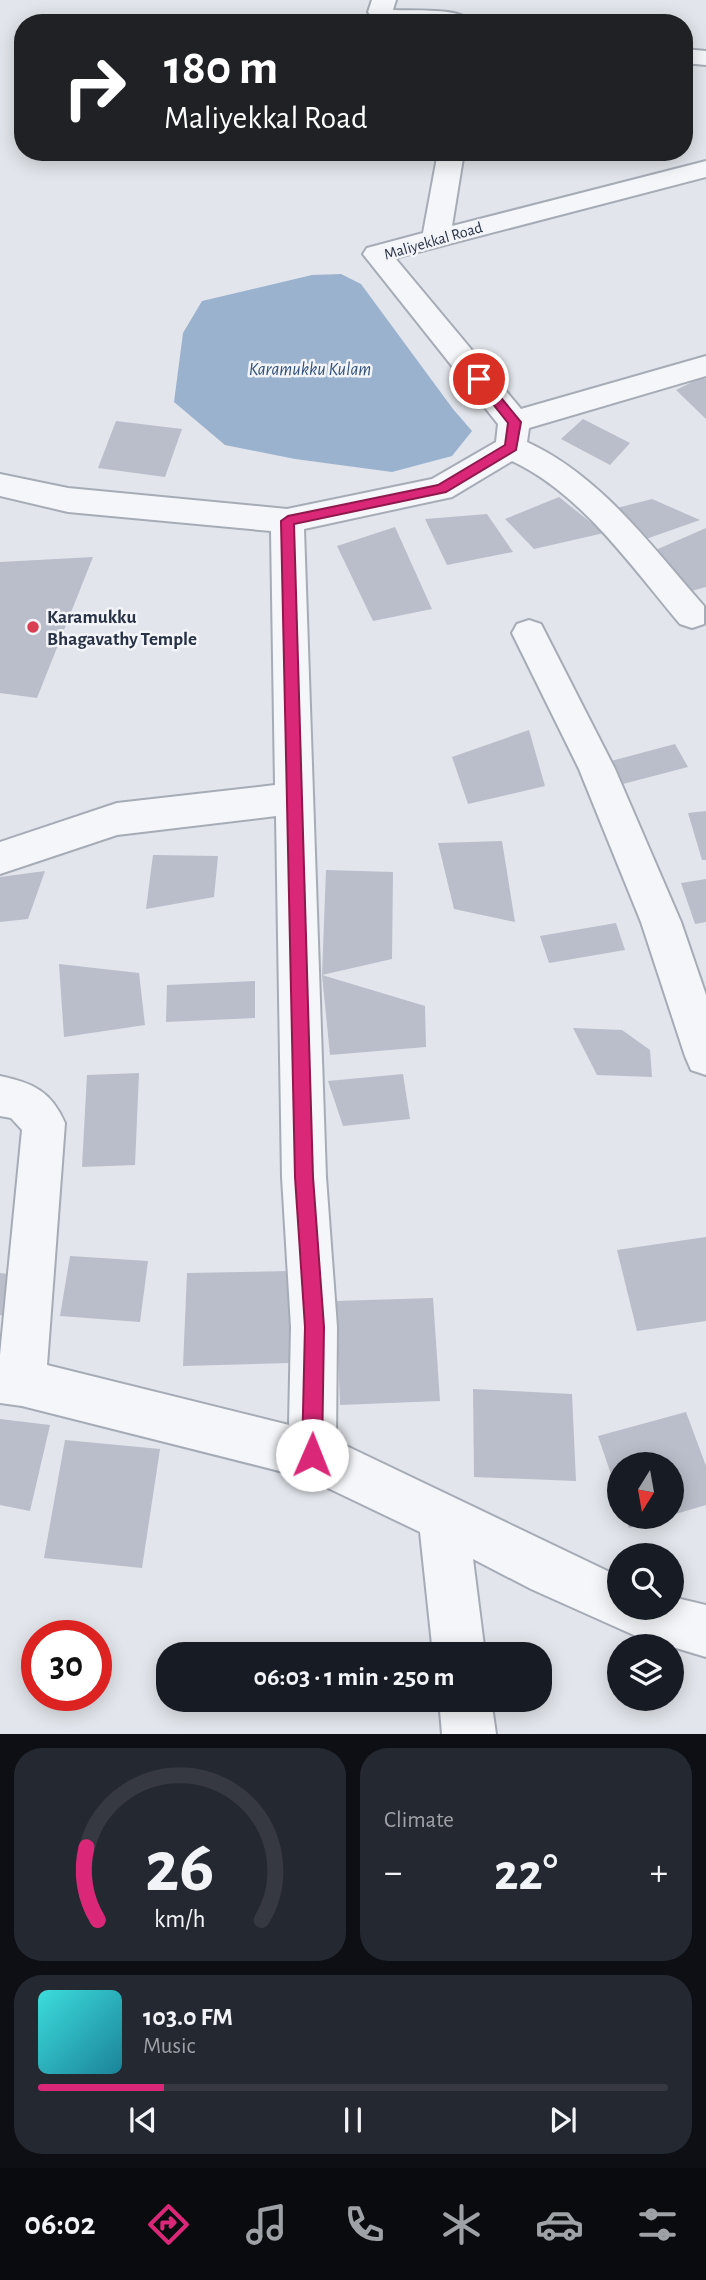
<!DOCTYPE html>
<meta charset="utf-8">
<style>
:root{--surface:#171b24;--page:#242831;--text:#f1f3f6;--muted:#9ea1a6;--line:#363941;--accent:#db2777}
body{margin:0;font-family:"Alegreya Sans",sans-serif;background:var(--page);color:var(--text);height:100vh;display:flex;flex-direction:column;font-size:26px;white-space:nowrap}
*{box-sizing:border-box;margin:0}
p{font-size:23px;color:var(--muted)}
.icon{flex:none;width:38px;height:38px;fill:none;stroke:currentColor;stroke-width:2;stroke-linecap:round;stroke-linejoin:round}
.map{position:relative;height:1734px;overflow:hidden}
.details{display:flex;flex-direction:column;gap:14px;padding:14px;background:#0d0f14;flex:1}
.details>*{flex:none}
.top-card{position:absolute;left:14px;top:14px;width:679px;height:147px;border-radius:28px;box-shadow:0 4px 18px #0003;background:#202124;color:#fff;overflow:hidden}
.needle{width:46px;rotate:191deg}
.fabs{position:absolute;left:607px;top:1452px;display:grid;gap:14px}
.fabs a{display:grid;place-items:center;width:77px;height:77px;border-radius:50%;background:var(--surface);box-shadow:0 4px 18px #0003;font-size:35px}
.speed{position:absolute;left:21px;top:1620px;display:flex;gap:14px;font-size:35px;font-weight:700;text-align:center}
.speed>*{display:grid;place-content:center;width:91px;height:91px;border-radius:50%;background:var(--surface);box-shadow:0 4px 18px #0003;line-height:1}
.speed .limit{border:10px solid #d22;background:#fff;color:#111}
.pin{position:absolute;display:grid;place-items:center;width:60px;height:60px;color:#fff;margin:-30px;border:4px solid #fff;border-radius:50%;box-shadow:0 2px 7px #0007}
.me{position:absolute;width:77px;margin:-38px;rotate:1deg;stroke-linejoin:round;filter:drop-shadow(0 0 5px #0008)}
.turn{display:flex;align-items:center;gap:24px;height:147px;padding:0 35px;font-size:32px}
.turn .icon{width:91px;height:91px;stroke-width:2.5}
.turn b{display:block;font-size:49px;line-height:60px}
.big{font-size:52px;font-weight:600;line-height:1.1}
.details .widget{flex:1;display:flex;flex-direction:column;justify-content:center;gap:10px;min-width:0;padding:0 24px;border-radius:28px;background:var(--page)}
.details .dial{align-items:center;gap:0}
.dial svg{height:182px;overflow:visible;fill:none;stroke:var(--line);stroke-width:7;stroke-linecap:round;text-anchor:middle}
.dial text{fill:var(--text);stroke:none}
.song{display:flex;align-items:center;gap:21px}
.cover{width:84px;height:84px;border-radius:10px;background:linear-gradient(135deg,hsl(180 70% 55%),hsl(190 70% 35%))}
.played{height:7px;border-radius:4px;background:linear-gradient(90deg,var(--accent) 20%,var(--line) 20%)}
.keys{display:flex;justify-content:space-around;direction:ltr}
.heat{display:flex;justify-content:space-between;align-items:center;font-size:38px;direction:ltr}
.details .tiles{flex:1;display:grid;gap:14px;grid-template-columns:1fr 1fr}
.widget:last-child{grid-column:span 2}
.trip{position:absolute;left:156px;top:1642px;width:396px;height:70px;border-radius:28px;background:var(--surface);box-shadow:0 4px 18px #0003;font-weight:600;line-height:70px;text-align:center}
.menu{display:flex;height:112px;justify-content:space-around;align-items:center;background:#090b0e;color:var(--muted)}
.menu .icon{width:49px;height:49px}
.menu .on{color:var(--accent)}
.menu b{font-size:32px;color:var(--text)}
.map>svg:first-child{display:block}
</style>
<div class="map">
<svg width="706" height="1734" viewBox="0 0 706 1734">
<rect width="100%" height="100%" fill="#e2e5eb"/>
<!-- water -->
<polygon fill="#9bb2ce" points="341,274 361,284 453,409 472,431 452,456 392,472 295,459 225,445 174,402 183,333 202,301 312,275"/>
<!-- building -->
<g fill="#b9beca">
<polygon points="702,377 706,379 706,419 676,390"/>
<polygon points="583,419 630,443 610,465 561,439"/>
<polygon points="116,421 182,429 165,477 98,468"/>
<polygon points="559,497 604,533 534,549 505,519"/>
<polygon points="652,499 700,520 646,539 613,509"/>
<polygon points="487,514 513,552 447,565 425,519"/>
<polygon points="395,527 432,609 373,621 337,546"/>
<polygon points="706,528 706,587 688,592 651,552"/>
<polygon points="93,557 37,698 0,693 0,562"/>
<polygon points="529,730 545,786 468,804 452,757"/>
<polygon points="675,744 688,767 623,784 611,761"/>
<polygon points="706,811 706,860 702,860 688,813"/>
<polygon points="502,841 515,922 454,909 438,843"/>
<polygon points="153,855 218,856 214,897 146,909"/>
<polygon points="326,870 393,872 392,959 322,975"/>
<polygon points="45,871 28,919 0,922 0,877"/>
<polygon points="706,879 706,922 695,924 681,883"/>
<polygon points="616,923 625,950 549,963 540,936"/>
<polygon points="59,964 139,973 145,1025 64,1037"/>
<polygon points="322,975 425,1006 426,1047 330,1055"/>
<polygon points="255,981 255,1018 166,1022 167,985"/>
<polygon points="573,1028 622,1030 650,1050 652,1077 597,1075"/>
<polygon points="139,1073 135,1165 82,1167 87,1075"/>
<polygon points="403,1074 410,1119 343,1126 328,1081"/>
<polygon points="706,1237 706,1321 637,1331 617,1250"/>
<polygon points="70,1256 148,1261 140,1322 60,1316"/>
<polygon points="289,1271 289,1363 183,1366 187,1273"/>
<polygon points="0,1273 26,1276 17,1317 0,1315"/>
<polygon points="433,1298 440,1401 340,1405 336,1301"/>
<polygon points="473,1389 572,1394 576,1481 474,1477"/>
<polygon points="686,1412 706,1466 706,1505 672,1515 672,1465 620,1465 619,1498 598,1436"/>
<polygon points="0,1419 50,1425 30,1511 0,1505"/>
<polygon points="65,1440 160,1449 142,1568 44,1558"/>
<polygon points="625,1517 662,1517 662,1518 629,1528"/>
</g>
<g fill="none" stroke-linecap="round" stroke-linejoin="round">
<!-- minor casing -->
<g stroke="#a6acb6" stroke-width="4">
<g id="minor">
<path d="M 372,0 L 396,0 L 393,10 C 412,11 462,7 473,23 L 377,23 L 368,12 Z"/>
<polygon points="684,49 706,51 706,65 684,63"/>
<path d="M 438,152 L 464,152 L 452,226 L 706,161 L 706,177 L 395,258 L 521,409 L 706,356 L 706,376 L 529,428 L 527,442 C 601,476 651,546 704,606 L 704,624 L 692,628 L 680,624 C 631,566 582,494 512,461 L 452,497 L 304,529 L 326,1177 L 337,1327 L 336,1441 L 620,1577 L 620,1608 L 672,1608 L 672,1597 L 706,1605 L 706,1657 L 636,1636 L 531,1589 L 473,1559 L 485,1654 L 433,1654 L 420,1532 L 307,1478 L 22,1406 L 0,1403 L 0,1355 L 22,1130 L 11,1118 L 0,1116 L 0,1076 C 33,1083 51,1091 65,1123 L 47,1365 L 289,1425 L 291,1327 L 282,1177 L 276,816 L 117,835 L 0,874 L 0,842 L 117,803 L 275,785 L 271,531 L 68,512 L 0,496 L 0,474 L 68,488 L 287,509 L 432,479 L 496,442 L 498,424 L 363,254 L 367,248 L 423,233 Z"/>
<polygon points="529,620 541,624 615,769 681,922 706,995 706,1075 691,1070 685,1056 641,922 579,769 512,633 517,624"/>
<polygon points="439,1699 491,1699 496,1734 442,1734"/>
</g>
</g>
<!-- minor -->
<use href="#minor" fill="#f5f6f9" fill-rule="evenodd"/>
</g>
<!-- route -->
<polygon fill="#db2777" stroke="#8e194d" stroke-width="2" points="479,375 483,376 521,422 516,450 446,492 294,524 313,1177 324,1327 322,1455 319,1462 312,1465 305,1462 302,1455 305,1327 295,1177 281,521 288,516 438,485 505,445 508,423 473,379"/>
<!-- markers -->
<circle fill="#d83f52" stroke="#f2f4f8" stroke-width="2.5" cx="33" cy="627" r="7"/>
<g text-anchor="middle" stroke-width="5" stroke-linejoin="round" paint-order="stroke">
<!-- far-street labels -->
<g font-size="16" fill="#283245" stroke="#f2f4f8">
<text transform="translate(433 240) rotate(-16)" y="6">Maliyekkal Road</text>
</g>
<!-- far-water labels -->
<g font-size="18" font-style="italic" fill="#2f4f7c" stroke="#f2f4f8">
<text x="310" y="375">Karamukku Kulam</text>
</g>
<!-- poi labels -->
<g font-size="19" font-weight="bold" fill="#283245" stroke="#f2f4f8" text-anchor="start">
<text x="47" y="623">Karamukku<tspan x="47" dy="22">Bhagavathy Temple</tspan></text>
</g>
</g>
</svg>
<div class="fabs">
<a><svg class="needle" viewBox="-14 -14 28 28"><path d="M0-13l5 13h-10z" fill="#e53935"/><path d="M0 13l5-13h-10z" fill="#9ea1a6"/></svg></a>
<a><svg class="icon" aria-label="search" viewBox="0 0 24 24"><circle cx="10" cy="10" r="6"/><path d="M15 15l6 6"/></svg></a>
<a><svg class="icon" aria-label="layers" viewBox="0 0 24 24"><path d="M12 4l9 5-9 5-9-5zM3 14l9 5 9-5"/></svg></a>
</div>
<div class="speed"><div class="limit">30</div></div>
<div class="pin" style="left:479px;top:379px;background:#d93025"><svg class="icon" aria-label="arrive" viewBox="0 0 24 24"><path d="M6 21V4h12l-3 4 3 4H6"/></svg></div>
<svg class="me" style="left:312px;top:1455px" viewBox="-20 -20 40 40"><circle r="19" fill="#fff"/><path d="M0-13L10 11 0 6-10 11z" fill="#db2777"/></svg>
<div class="trip">06:03 · 1 min · 250 m</div>
<div class="top-card">
<div class="turn"><svg class="icon" aria-label="right" viewBox="0 0 24 24"><path d="M7 20v-9h11M14 6l5 5-5 5"/></svg><div><b>180 m</b>Maliyekkal Road</div></div>
</div>
</div>
<section class="details">
<div class="tiles">
<div class="widget dial"><svg viewBox="0 0 100 80">
<path d="M14 69A42 42 0 1 1 86 69"/>
<path d="M14 69A42 42 0 0 1 9 37" stroke="#db2777"/>
<text x="50" y="56" font-size="32" font-weight="700">26</text>
<text x="50" y="72" font-size="11">km/h</text>
</svg></div>
<div class="widget"><p>Climate</p>
<div class="heat"><a>−</a><b class="big">22°</b><a>+</a></div>
</div>
<div class="widget">
<div class="song"><i class="cover"></i><div><b>103.0 FM</b><p>Music</p></div></div>
<div class="played"></div>
<div class="keys"><svg class="icon" aria-label="previous" viewBox="0 0 24 24"><path d="M18 5L8 12l10 7zM5 5v14"/></svg><svg class="icon" aria-label="pause" viewBox="0 0 24 24"><path d="M8 5v14M16 5v14"/></svg><svg class="icon" aria-label="next" viewBox="0 0 24 24"><path d="M6 5l10 7-10 7zM19 5v14"/></svg></div>
</div>
</div>
</section>
<nav class="menu">
<b>06:02</b>
<svg class="icon on" aria-label="directions" viewBox="0 0 24 24"><path d="M12 3l9 9-9 9-9-9zM9 14v-3h6M13 9l2 2-2 2"/></svg>
<svg class="icon" aria-label="music" viewBox="0 0 24 24"><path d="M9 18V5l10-2v13"/><circle cx="6" cy="18" r="3"/><circle cx="16" cy="16" r="3"/></svg>
<svg class="icon" aria-label="phone" viewBox="0 0 24 24"><path d="M5 4h4l2 5-3 2q2 4 5 5l2-3 5 2v4C11 20 4 13 5 4z"/></svg>
<svg class="icon" aria-label="climate" viewBox="0 0 24 24"><path d="M12 3v18M4 7l16 10M4 17L20 7"/></svg>
<svg class="icon" aria-label="car" viewBox="0 0 24 24"><path d="M5 17H2v-5l4-1 3-4h7l3 4 3 1v5h-3M9 17h6M6 11h13"/><circle cx="7" cy="17" r="2"/><circle cx="17" cy="17" r="2"/></svg>
<svg class="icon" aria-label="filters" viewBox="0 0 24 24"><path d="M4 7h16M4 17h16"/><circle cx="9" cy="7" r="2"/><circle cx="15" cy="17" r="2"/></svg>
</nav>
